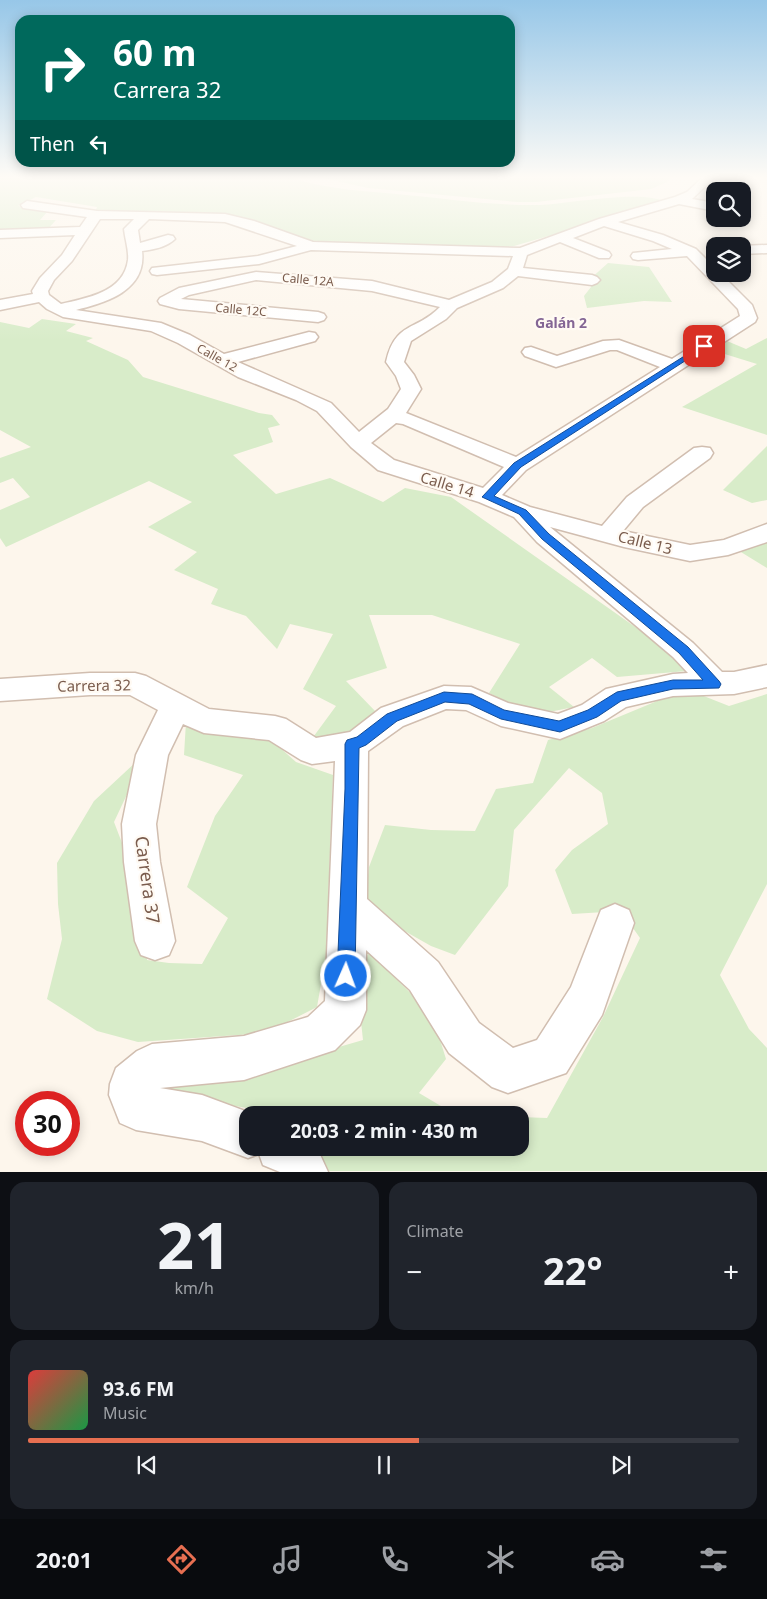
<!DOCTYPE html>
<meta charset="utf-8">
<style>
:root{--surface:#171b24;--page:#20242c;--text:#f1f3f6;--muted:#9ea1a6;--line:#363941;--accent:#e76f51}
body{margin:0;font-family:"Noto Sans",sans-serif;background:var(--page);color:var(--text);height:100vh;display:flex;flex-direction:column;font-size:19px;white-space:nowrap}
*{box-sizing:border-box;margin:0}
p{font-size:16px;color:var(--muted)}
.icon{flex:none;width:28px;height:28px;fill:none;stroke:currentColor;stroke-width:2;stroke-linecap:round;stroke-linejoin:round}
.map{position:relative;height:1172px;overflow:hidden}
.details{display:flex;flex-direction:column;gap:10px;padding:10px;background:#0d0f14;flex:1}
.details>*{flex:none}
.guide{position:absolute;left:15px;top:15px;width:500px;height:152px;border-radius:15px;box-shadow:0 2px 12px #0003;background:#00695c;color:#fff;overflow:hidden}
.buttons{position:absolute;left:706px;top:182px;display:grid;gap:10px}
.buttons a{display:grid;place-items:center;width:45px;height:45px;border-radius:10px;background:var(--surface);box-shadow:0 2px 12px #0003;font-size:25px}
.speed{position:absolute;left:15px;top:1091px;display:flex;gap:10px;font-size:25px;font-weight:700;text-align:center}
.speed>*{display:grid;place-content:center;width:65px;height:65px;border-radius:50%;background:var(--surface);box-shadow:0 2px 12px #0003;line-height:1}
.speed .limit{border:8px solid #d22;background:#fff;color:#111}
.pin{position:absolute;display:grid;place-items:center;width:42px;height:42px;color:#fff;margin:-21px;border-radius:10px;box-shadow:0 2px 8px #0006}
.me{position:absolute;width:55px;margin:-28px;rotate:2deg;stroke-linejoin:round;filter:drop-shadow(0 0 4px #0008)}
.turn{display:flex;align-items:center;gap:18px;height:105px;padding:0 15px;font-size:22px}
.turn .icon{width:65px;height:65px;stroke-width:2.5}
.turn b{display:block;font-size:35px;line-height:42px}
.then{display:flex;align-items:center;height:48px;padding:0 15px;background:#0003;gap:10px;font-size:19px}
.big{font-size:38px;font-weight:700;line-height:1.1}
.details .widget{flex:1;display:flex;flex-direction:column;justify-content:center;gap:8px;min-width:0;padding:0 18px;border-radius:15px;background:var(--page)}
.details .dial{align-items:center;gap:0}
.dial b{font-size:65px;line-height:1}
.song{display:flex;align-items:center;gap:15px}
.cover{width:60px;height:60px;border-radius:8px;background:linear-gradient(135deg,hsl(0 70% 55%),hsl(140 70% 35%))}
.played{height:5px;border-radius:2px;background:linear-gradient(90deg,var(--accent) 55%,var(--line) 55%)}
.keys{display:flex;justify-content:space-around;direction:ltr}
.heat{display:flex;justify-content:space-between;align-items:center;font-size:28px;direction:ltr}
.details .tiles{flex:1;display:grid;gap:10px;grid-template-columns:1fr 1fr}
.widget:last-child{grid-column:span 2}
.trip{position:absolute;left:239px;top:1106px;width:290px;height:50px;border-radius:15px;background:var(--surface);box-shadow:0 2px 12px #0003;font-weight:700;line-height:50px;text-align:center}
.dock{display:flex;height:80px;justify-content:space-around;align-items:center;background:#090b0e;color:var(--muted)}
.dock .icon{width:35px;height:35px}
.dock .selected{color:var(--accent)}
.dock b{font-size:22px;color:var(--text)}
.map>svg:first-child{display:block}
</style>
<div class="map">
<svg width="767" height="1172" viewBox="0 0 767 1172">
<rect width="100%" height="100%" fill="#fdf6ec"/>
<!-- green -->
<g fill="#d8ecc9">
<path d="M 0,177 L 289,177 C 327,190 367,191 406,195 C 450,199 495,206 540,205 C 566,204 644,189 665,202 L 514,246 L 495,248 L 313,244 L 246,220 L 203,213 L 142,211 L 95,213 L 97,207 L 36,197 L 18,206 L 48,211 L 40,220 L 56,220 L 47,230 L 0,231 Z"/>
<polygon points="319,177 669,177 670,178 667,182 651,189 536,202 517,202 368,188"/>
<polygon points="608,263 649,267 672,302 644,301 587,308 584,296 591,287 589,280"/>
<polygon points="42,319 76,324 66,331 93,338 86,341 128,360 143,377 259,413 272,415 280,425 268,428 273,442 233,455 276,494 330,478 383,502 405,488 451,497 692,667 687,671 617,677 592,658 549,687 574,707 534,715 489,693 520,644 432,615 369,615 387,668 346,681 377,713 344,737 311,740 336,706 303,689 333,634 290,624 277,649 246,616 211,604 218,589 174,570 197,552 148,527 192,502 149,481 6,547 0,538 0,510 30,497 13,478 0,483 0,458 31,447 0,430 0,322 29,328"/>
<polygon points="767,338 767,435 682,407 757,364 715,351 727,341 746,349"/>
<polygon points="767,446 767,500 752,503 723,490"/>
<polygon points="767,534 767,568 736,549"/>
<polygon points="686,689 729,706 767,694 767,884 720,975 749,1029 767,1048 767,1171 320,1171 316,1148 520,1148 520,1117 547,1118 603,1017 640,938 621,911 572,914 555,870 572,850 608,824 602,793 569,768 514,830 508,886 455,955 431,946 364,908 369,867 385,825 431,830 475,831 496,789 533,783 548,740 592,728"/>
<polygon points="186,722 263,738 278,746 296,762 333,775 326,955 317,1007 266,1033 138,1042 97,1031 47,999 62,939 58,904 57,863 94,801 137,761 138,771 114,822 127,856 143,915 147,960 169,963 202,964 228,918 187,887 215,816 243,775 184,755"/>
<polygon points="370,945 385,968 432,1014 446,1059 419,1093 456,1115 272,1115 265,1111 170,1095 159,1076 243,1080 332,1049 363,1040 358,994"/>
</g>
<g fill="none" stroke-linecap="round" stroke-linejoin="round">
<!-- street casing -->
<g stroke="#d1beb0" stroke-width="3">
<g id="street">
<path d="M 703,177 L 715,177 L 692,199 L 715,203 L 715,211 L 679,204 L 618,222 L 663,235 L 696,249 L 715,268 L 715,274 L 721,274 L 752,305 L 757,318 L 755,322 L 526,470 L 502,495 L 530,507 L 602,526 L 627,497 L 694,448 L 702,447 L 710,448 L 713,453 L 710,458 L 643,507 L 623,531 L 690,545 L 724,540 L 767,524 L 767,542 L 728,555 L 690,561 L 624,547 L 550,527 L 693,643 L 722,672 L 734,672 L 767,665 L 767,687 L 734,694 L 673,696 L 626,707 L 604,721 L 560,739 L 501,726 L 466,710 L 446,709 L 403,726 L 368,751 L 367,899 L 438,962 L 479,1023 L 513,1048 L 537,1040 L 571,987 L 601,910 L 615,904 L 629,910 L 634,923 L 602,1015 L 566,1073 L 508,1093 L 492,1087 L 449,1053 L 410,990 L 366,950 L 366,1010 L 360,1025 L 335,1050 L 244,1080 L 160,1088 L 202,1095 L 256,1115 L 248,1115 L 248,1148 L 317,1148 L 328,1172 L 280,1172 L 263,1165 L 259,1154 L 248,1158 L 202,1141 L 136,1130 L 120,1123 L 109,1095 L 110,1084 L 116,1068 L 137,1051 L 152,1044 L 244,1036 L 308,1017 L 325,1001 L 335,761 L 312,764 L 301,760 L 269,740 L 204,733 L 183,724 L 168,755 L 156,824 L 160,862 L 175,941 L 169,955 L 155,960 L 141,955 L 135,941 L 124,862 L 122,824 L 136,755 L 158,710 L 130,695 L 90,695 L 0,701 L 0,679 L 90,673 L 135,673 L 146,676 L 209,709 L 275,716 L 286,719 L 316,738 L 350,732 L 381,708 L 444,686 L 471,687 L 508,703 L 558,714 L 582,705 L 606,689 L 673,674 L 688,673 L 673,657 L 537,542 L 514,517 L 479,502 L 378,470 L 351,447 L 317,411 L 296,400 L 238,377 L 178,343 L 151,331 L 63,317 L 47,309 L 39,302 L 0,310 L 0,300 L 33,294 L 32,291 L 40,278 L 62,255 L 75,235 L 0,238 L 0,230 L 80,227 L 87,217 L 23,208 L 21,205 L 27,201 L 97,211 L 225,214 L 254,221 L 313,242 L 520,248 L 599,219 L 675,197 L 687,192 ZM 100,219 L 134,219 L 124,229 C 125,239 129,250 128,260 C 124,292 87,298 61,304 L 49,295 L 48,291 L 54,280 L 72,261 ZM 149,219 L 225,222 L 297,246 L 258,256 L 152,268 L 150,271 L 152,274 L 157,275 L 259,264 L 311,250 L 513,256 L 508,269 L 492,282 L 449,300 L 372,281 L 256,272 L 179,288 L 160,298 L 158,301 L 160,304 L 179,309 L 318,322 L 324,320 L 326,317 L 324,314 L 318,312 L 181,299 L 189,295 L 256,280 L 372,291 L 440,307 C 417,331 395,321 386,362 L 396,376 L 401,389 L 388,409 L 359,432 L 331,403 L 238,362 L 315,341 L 318,337 L 315,333 L 309,332 L 224,354 L 190,335 L 161,323 L 76,310 C 105,303 147,291 142,251 C 152,250 167,247 175,239 L 173,236 L 168,235 L 140,243 L 138,230 ZM 604,226 L 653,241 L 672,249 L 633,253 L 631,256 L 633,259 L 638,260 L 687,256 L 738,309 L 740,316 L 672,359 L 619,340 L 603,341 L 557,356 L 531,347 L 525,348 L 522,352 L 525,356 L 556,367 L 610,350 L 617,350 L 660,367 L 516,457 L 406,413 L 421,389 L 414,375 L 404,362 L 411,341 L 446,319 L 457,308 L 503,288 L 518,276 L 592,285 L 597,283 L 600,280 L 597,277 L 592,275 L 523,268 L 527,255 L 560,242 L 599,258 L 609,258 L 611,255 L 609,252 L 573,238 ZM 396,423 L 403,424 L 504,467 L 483,488 L 394,460 L 371,443 Z"/>
<polygon points="767,245 767,253 742,254 742,246 740,246"/>
</g>
</g>
<!-- street -->
<use href="#street" fill="#fff" fill-rule="evenodd"/>
</g>
<!-- sky -->
<linearGradient id="sky" x2="0" y2="1"><stop stop-color="#97c7e8"/><stop offset="0.52" stop-color="#fefbf6"/><stop offset="1" stop-color="#fefbf6" stop-opacity="0"/></linearGradient>
<rect width="767" height="341" fill="url(#sky)"/>
<!-- route -->
<polygon fill="#1a73e8" stroke="#114b97" points="702,345 708,346 521,467 494,496 526,510 549,534 688,647 719,681 721,684 719,688 673,689 621,701 597,717 560,732 501,719 469,704 445,702 397,721 366,745 359,748 355,976 352,982 346,985 340,982 337,976 345,789 345,744 347,740 357,737 387,714 444,692 472,694 504,710 559,721 588,710 617,692 673,680 703,680 679,653 542,539 519,514 482,497 514,463"/>
<g text-anchor="middle" stroke-width="4.5" stroke-linejoin="round" paint-order="stroke">
<!-- far-street labels -->
<g font-size="12" fill="#7a5c4d" stroke="#fffaf3">
<text transform="translate(308 280) rotate(5)" y="4">Calle 12A</text>
<text transform="translate(241 310) rotate(5)" y="4">Calle 12C</text>
<text transform="translate(217 358) rotate(29)" y="4">Calle 12</text>
</g>
<!-- far-neighbourhood labels -->
<g font-size="14" font-weight="bold" fill="#846695" stroke="#fffaf3">
<text x="561" y="328">Galán 2</text>
</g>
<!-- street labels -->
<g font-size="15" fill="#7a5c4d" stroke="#fffaf3">
<text transform="translate(447 485) rotate(17)" y="5">Calle 14</text>
<text transform="translate(645 543) rotate(14)" y="5">Calle 13</text>
<text transform="translate(94 686) rotate(-1)" y="5">Carrera 32</text>
</g>
<!-- near-street labels -->
<g font-size="18" fill="#7a5c4d" stroke="#fffaf3">
<text transform="translate(147 880) rotate(82)" y="6">Carrera 37</text>
</g>
</g>
</svg>
<div class="buttons">
<a><svg class="icon" aria-label="search" viewBox="0 0 24 24"><circle cx="10" cy="10" r="6"/><path d="M15 15l6 6"/></svg></a>
<a><svg class="icon" aria-label="layers" viewBox="0 0 24 24"><path d="M12 4l9 5-9 5-9-5zM3 14l9 5 9-5"/></svg></a>
</div>
<div class="speed"><div class="limit">30</div></div>
<div class="pin" style="left:704px;top:346px;background:#d93025"><svg class="icon" aria-label="arrive" viewBox="0 0 24 24"><path d="M6 21V4h12l-3 4 3 4H6"/></svg></div>
<svg class="me" style="left:346px;top:976px" viewBox="-20 -20 40 40"><circle r="17" fill="#1a73e8" stroke="#fff" stroke-width="3"/><path d="M0-11L8 9 0 5-8 9z" fill="#fff"/></svg>
<div class="trip">20:03 · 2 min · 430 m</div>
<div class="guide">
<div class="turn"><svg class="icon" aria-label="right" viewBox="0 0 24 24"><path d="M7 20v-9h11M14 6l5 5-5 5"/></svg><div><b>60 m</b>Carrera 32</div></div>
<div class="then">Then<svg class="icon" aria-label="left" viewBox="0 0 24 24"><path d="M17 20v-9H6M10 6l-5 5 5 5"/></svg></div>
</div>
</div>
<section class="details">
<div class="tiles">
<div class="widget dial"><b>21</b><p>km/h</p></div>
<div class="widget"><p>Climate</p>
<div class="heat"><a>−</a><b class="big">22°</b><a>+</a></div>
</div>
<div class="widget">
<div class="song"><i class="cover"></i><div><b>93.6 FM</b><p>Music</p></div></div>
<div class="played"></div>
<div class="keys"><svg class="icon" aria-label="previous" viewBox="0 0 24 24"><path d="M18 5L8 12l10 7zM5 5v14"/></svg><svg class="icon" aria-label="pause" viewBox="0 0 24 24"><path d="M8 5v14M16 5v14"/></svg><svg class="icon" aria-label="next" viewBox="0 0 24 24"><path d="M6 5l10 7-10 7zM19 5v14"/></svg></div>
</div>
</div>
</section>
<nav class="dock">
<b>20:01</b>
<svg class="icon selected" aria-label="directions" viewBox="0 0 24 24"><path d="M12 3l9 9-9 9-9-9zM9 14v-3h6M13 9l2 2-2 2"/></svg>
<svg class="icon" aria-label="music" viewBox="0 0 24 24"><path d="M9 18V5l10-2v13"/><circle cx="6" cy="18" r="3"/><circle cx="16" cy="16" r="3"/></svg>
<svg class="icon" aria-label="phone" viewBox="0 0 24 24"><path d="M5 4h4l2 5-3 2q2 4 5 5l2-3 5 2v4C11 20 4 13 5 4z"/></svg>
<svg class="icon" aria-label="climate" viewBox="0 0 24 24"><path d="M12 3v18M4 7l16 10M4 17L20 7"/></svg>
<svg class="icon" aria-label="car" viewBox="0 0 24 24"><path d="M5 17H2v-5l4-1 3-4h7l3 4 3 1v5h-3M9 17h6M6 11h13"/><circle cx="7" cy="17" r="2"/><circle cx="17" cy="17" r="2"/></svg>
<svg class="icon" aria-label="filters" viewBox="0 0 24 24"><path d="M4 7h16M4 17h16"/><circle cx="9" cy="7" r="2"/><circle cx="15" cy="17" r="2"/></svg>
</nav>
